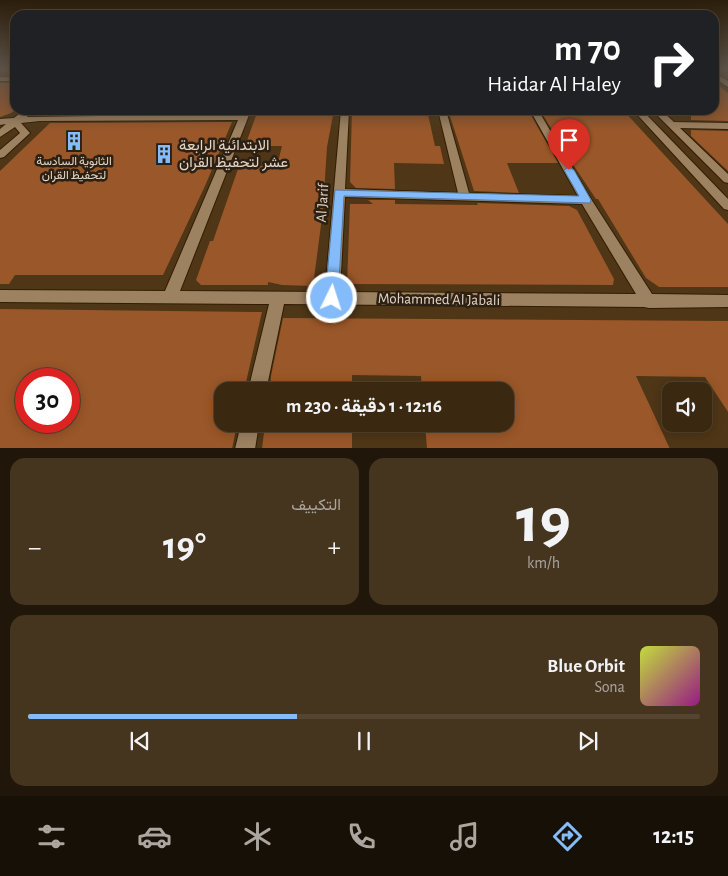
<!DOCTYPE html>
<html lang="ar">
<meta charset="utf-8">
<style>
:root{--surface:#3a2810;--page:#45341e;--text:#f1f3f6;--muted:#aba69f;--line:#544430;--accent:#84bcfb}
body{margin:0;font-family:"Alegreya Sans",Vazirmatn,sans-serif;background:var(--page);color:var(--text);direction:rtl;height:100vh;display:flex;flex-direction:column;font-size:19px;white-space:nowrap}
*{box-sizing:border-box;margin:0}
p{font-size:16px;color:var(--muted)}
.icon{flex:none;width:28px;height:28px;fill:none;stroke:currentColor;stroke-width:2;stroke-linecap:round;stroke-linejoin:round}
.map{position:relative;height:448px;overflow:hidden;direction:ltr}
.panel{display:flex;flex-direction:column;gap:10px;padding:10px;background:#201609;flex:1}
.panel>*{flex:none}
.top-card{position:absolute;left:10px;top:10px;width:709px;height:105px;border-radius:15px;box-shadow:0 2px 12px #0003,0 0 0 1px var(--line);direction:rtl;background:#202124;color:#fff;overflow:hidden}
.buttons{position:absolute;left:662px;top:382px;display:grid;gap:10px}
.buttons a{display:grid;place-items:center;width:50px;height:50px;border-radius:10px;background:var(--surface);box-shadow:0 2px 12px #0003,0 0 0 1px var(--line);font-size:25px}
.speed{position:absolute;left:15px;top:368px;display:flex;gap:10px;font-size:25px;font-weight:700;text-align:center}
.speed>*{display:grid;place-content:center;width:65px;height:65px;border-radius:50%;background:var(--surface);box-shadow:0 2px 12px #0003,0 0 0 1px var(--line);line-height:1}
.speed .limit{border:8px solid #d22;background:#fff;color:#111}
.pin{position:absolute;display:grid;place-items:center;width:42px;height:42px;color:#fff;margin:-51px -21px;border-radius:50% 50% 50% 0;rotate:-45deg;box-shadow:0 0 5px #0007}
.pin .icon{rotate:45deg}
.me{position:absolute;width:55px;margin:-28px;rotate:4deg;stroke-linejoin:round;filter:drop-shadow(0 0 4px #0008)}
.turn{display:flex;align-items:center;gap:18px;height:105px;padding:0 15px;font-size:22px}
.turn .icon{width:65px;height:65px;stroke-width:2.5}
.turn b{display:block;font-size:35px;line-height:42px}
.big{font-size:38px;font-weight:700;line-height:1.1}
.panel .widget{flex:1;display:flex;flex-direction:column;justify-content:center;gap:8px;min-width:0;padding:0 18px;border-radius:15px;background:var(--page)}
.panel .dial{align-items:center;gap:0}
.dial b{font-size:65px;line-height:1}
.song{display:flex;align-items:center;gap:15px}
.cover{width:60px;height:60px;border-radius:8px;background:linear-gradient(135deg,hsl(70 70% 55%),hsl(310 70% 35%))}
.played{height:5px;border-radius:2px;background:linear-gradient(90deg,var(--accent) 40%,var(--line) 40%)}
.keys{display:flex;justify-content:space-around;direction:ltr}
.heat{display:flex;justify-content:space-between;align-items:center;font-size:28px;direction:ltr}
.panel .tiles{flex:1;display:grid;gap:10px;grid-template-columns:1fr 1fr}
.widget:last-child{grid-column:span 2}
.trip{position:absolute;left:214px;top:382px;width:300px;height:50px;border-radius:15px;background:var(--surface);box-shadow:0 2px 12px #0003,0 0 0 1px var(--line);font-weight:700;line-height:50px;text-align:center;direction:rtl}
.menu{display:flex;height:80px;justify-content:space-around;align-items:center;background:#171006;color:var(--muted)}
.menu .icon{width:35px;height:35px}
.menu .on{color:var(--accent)}
.menu b{font-size:22px;color:var(--text)}
.map>svg:first-child{display:block}
</style>
<div class="map">
<svg width="728" height="449" viewBox="0 0 728 449">
<rect width="100%" height="100%" fill="#4e3616"/>
<!-- building -->
<g fill="#9a5729" fill-rule="evenodd">
<polygon points="714,82 728,93 728,121 691,120 691,110 714,110"/>
<polygon points="0,83 15,83 15,110 11,113 0,117"/>
<polygon points="258,110 334,110 327,147 323,210 313,286 282,285 268,282 268,285 201,285 196,280 210,241 213,241 239,166 277,166 282,146 245,146"/>
<polygon points="352,110 427,110 435,146 440,146 444,164 394,163 395,189 356,188 350,182"/>
<polygon points="451,110 528,110 558,163 507,163 519,193 474,191 449,113 452,113"/>
<polygon points="540,110 623,110 728,224 728,287 659,287 646,278 598,199 596,199 572,163"/>
<polygon points="232,122 205,186 163,275 15,275 9,284 0,284 0,171 50,123"/>
<polygon points="691,130 728,131 728,171 691,136"/>
<polygon points="368,200 395,200 395,204 478,205 477,203 569,206 577,210 614,279 613,285 347,284 350,204 373,204"/>
<path d="M 0,309 L 262,312 L 244,391 L 222,391 L 222,424 L 237,424 L 232,449 L 0,449 ZM 26,379 L 69,379 L 69,421 L 26,421 Z"/>
<polygon points="283,318 728,321 728,412 705,377 636,376 670,449 427,449 425,424 505,424 505,391 422,391 421,376 352,375 352,391 270,391 271,376"/>
<polygon points="265,424 352,424 352,449 262,449"/>
</g>
<g fill="none" stroke-linecap="round" stroke-linejoin="round">
<!-- minor casing -->
<g stroke="#331d00" stroke-width="2">
<g id="minor">
<polygon points="714,73 728,81 728,87 714,78"/>
<rect x="0" y="77" width="15" height="4"/>
<path d="M 24,110 L 33,110 L 27,117 L 241,114 L 243,110 L 251,110 L 180,291 L 325,292 L 341,110 L 349,110 L 345,189 L 458,193 L 438,110 L 446,110 L 469,193 L 578,196 L 530,110 L 538,110 L 591,199 L 652,294 L 728,295 L 728,307 L 649,308 L 644,307 L 284,304 L 266,391 L 248,391 L 269,304 L 0,302 L 0,290 L 165,291 L 238,120 L 40,121 L 21,123 L 30,133 L 4,157 L 0,158 L 0,150 L 20,133 L 15,127 L 0,137 L 0,129 L 6,124 L 0,125 L 0,119 L 14,118 ZM 345,197 L 582,204 L 636,294 L 340,292 Z"/>
<polygon points="633,110 642,110 728,199 728,210 724,209"/>
<polygon points="652,110 661,110 674,122 728,123 728,129 680,128 728,174 728,183 724,182"/>
<polygon points="241,424 259,424 255,449 235,449"/>
</g>
</g>
<!-- minor -->
<use href="#minor" fill="#9d8261" fill-rule="evenodd"/>
</g>
<!-- sky -->
<linearGradient id="sky" x2="0" y2="1"><stop stop-color="#2b1e0c"/><stop offset="0.52" stop-color="#5d5247"/><stop offset="1" stop-color="#5d5247" stop-opacity="0"/></linearGradient>
<rect width="728" height="132" fill="url(#sky)"/>
<!-- route -->
<polygon fill="#84bcfb" stroke="#567aa3" points="569,167 574,170 591,200 590,203 344,196 338,298 336,302 332,303 327,302 325,298 335,190 579,196 564,170"/>
<!-- icons -->
<defs>
<g id="building-bare" transform="scale(1.5)"><path d="M-4-6H4V6H1V3H-1V6H-4ZM-2.5-4.3h1.7v1.8h-1.7ZM.8-4.3h1.7v1.8H.8ZM-2.5-1h1.7V.8h-1.7ZM.8-1h1.7V.8H.8Z" fill="#84bcfb" stroke="#2b2013" stroke-width="2.5" paint-order="stroke"/></g>
</defs>
<g fill-rule="evenodd">
<use href="#building-bare" x="74" y="141"/>
<use href="#building-bare" x="164" y="154"/>
</g>
<g text-anchor="middle" stroke-width="5" stroke-linejoin="round" paint-order="stroke">
<!-- far-poi labels -->
<g font-size="12" fill="#e4d6c4" stroke="#2b2013">
<text x="74" y="165">الثانوية السادسة<tspan x="74" dy="14">لتحفيظ القران</tspan></text>
</g>
<!-- poi labels -->
<g font-size="15" fill="#e4d6c4" stroke="#2b2013" text-anchor="start">
<text x="179" y="150">الابتدائية الرابعة<tspan x="179" dy="17">عشر لتحفيظ القران</tspan></text>
</g>
<!-- street labels -->
<g font-size="15" fill="#e4d6c4" stroke="#2b2013">
<text transform="translate(322 203) rotate(-86)" y="5">Al Jarif</text>
<text transform="translate(439 299) rotate(1)" y="5">Mohammed Al Jabali</text>
</g>
</g>
</svg>
<div class="buttons">
<a><svg class="icon" aria-label="sound" viewBox="0 0 24 24"><path d="M4 9h4l5-4v14l-5-4H4zM17 9q2 3 0 6"/></svg></a>
</div>
<div class="speed"><div class="limit">30</div></div>
<div class="pin" style="left:569px;top:170px;background:#d93025"><svg class="icon" aria-label="arrive" viewBox="0 0 24 24"><path d="M6 21V4h12l-3 4 3 4H6"/></svg></div>
<svg class="me" style="left:332px;top:298px" viewBox="-20 -20 40 40"><circle r="17" fill="#84bcfb" stroke="#fff" stroke-width="3"/><path d="M0-11L8 9 0 5-8 9z" fill="#fff"/></svg>
<div class="trip">12:16 · 1 دقيقة · 230 m</div>
<div class="top-card">
<div class="turn"><svg class="icon" aria-label="right" viewBox="0 0 24 24"><path d="M7 20v-9h11M14 6l5 5-5 5"/></svg><div><b>70 m</b>Haidar Al Haley</div></div>
</div>
</div>
<section class="panel">
<div class="tiles">
<div class="widget dial"><b>19</b><p>km/h</p></div>
<div class="widget"><p>التكييف</p>
<div class="heat"><a>−</a><b class="big">19°</b><a>+</a></div>
</div>
<div class="widget">
<div class="song"><i class="cover"></i><div><b>Blue Orbit</b><p>Sona</p></div></div>
<div class="played"></div>
<div class="keys"><svg class="icon" aria-label="previous" viewBox="0 0 24 24"><path d="M18 5L8 12l10 7zM5 5v14"/></svg><svg class="icon" aria-label="pause" viewBox="0 0 24 24"><path d="M8 5v14M16 5v14"/></svg><svg class="icon" aria-label="next" viewBox="0 0 24 24"><path d="M6 5l10 7-10 7zM19 5v14"/></svg></div>
</div>
</div>
</section>
<nav class="menu">
<b>12:15</b>
<svg class="icon on" aria-label="directions" viewBox="0 0 24 24"><path d="M12 3l9 9-9 9-9-9zM9 14v-3h6M13 9l2 2-2 2"/></svg>
<svg class="icon" aria-label="music" viewBox="0 0 24 24"><path d="M9 18V5l10-2v13"/><circle cx="6" cy="18" r="3"/><circle cx="16" cy="16" r="3"/></svg>
<svg class="icon" aria-label="phone" viewBox="0 0 24 24"><path d="M5 4h4l2 5-3 2q2 4 5 5l2-3 5 2v4C11 20 4 13 5 4z"/></svg>
<svg class="icon" aria-label="climate" viewBox="0 0 24 24"><path d="M12 3v18M4 7l16 10M4 17L20 7"/></svg>
<svg class="icon" aria-label="car" viewBox="0 0 24 24"><path d="M5 17H2v-5l4-1 3-4h7l3 4 3 1v5h-3M9 17h6M6 11h13"/><circle cx="7" cy="17" r="2"/><circle cx="17" cy="17" r="2"/></svg>
<svg class="icon" aria-label="filters" viewBox="0 0 24 24"><path d="M4 7h16M4 17h16"/><circle cx="9" cy="7" r="2"/><circle cx="15" cy="17" r="2"/></svg>
</nav>
